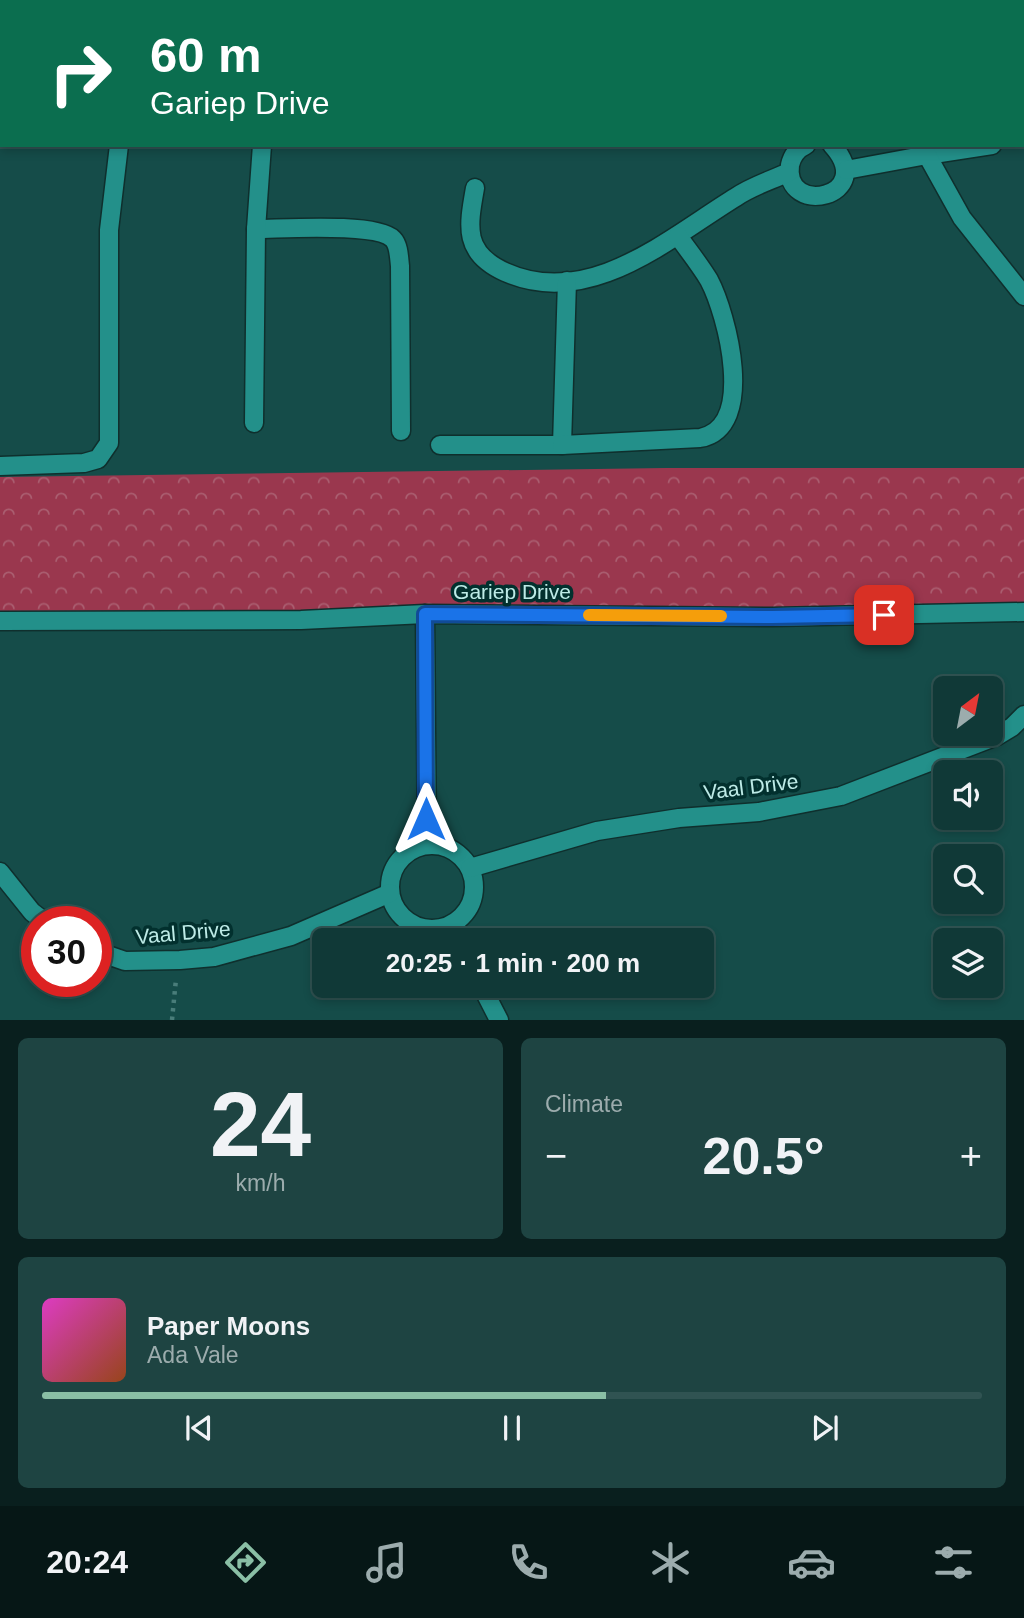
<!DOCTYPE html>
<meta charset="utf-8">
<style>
:root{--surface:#103937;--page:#1e4442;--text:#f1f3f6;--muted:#9cacad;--line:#305352;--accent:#8abfa5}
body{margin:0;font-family:Arial,sans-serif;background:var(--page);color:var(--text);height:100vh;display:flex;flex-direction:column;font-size:26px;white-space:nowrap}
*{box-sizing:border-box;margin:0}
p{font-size:23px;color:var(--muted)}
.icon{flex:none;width:38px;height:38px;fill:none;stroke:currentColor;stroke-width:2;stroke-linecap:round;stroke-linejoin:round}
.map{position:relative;height:1020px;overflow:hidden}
.drawer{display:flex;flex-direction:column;gap:18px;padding:18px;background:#091f1e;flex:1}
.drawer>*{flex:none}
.guide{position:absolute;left:0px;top:0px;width:1026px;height:147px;box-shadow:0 4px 10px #0003,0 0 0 2px var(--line);background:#0b6e4f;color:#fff;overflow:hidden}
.needle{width:46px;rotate:32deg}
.controls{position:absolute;left:933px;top:676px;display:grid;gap:14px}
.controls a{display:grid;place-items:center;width:70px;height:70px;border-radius:10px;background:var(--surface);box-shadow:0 4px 10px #0003,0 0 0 2px var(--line);font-size:35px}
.speed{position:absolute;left:21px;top:906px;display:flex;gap:14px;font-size:35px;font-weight:700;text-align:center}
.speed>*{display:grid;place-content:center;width:91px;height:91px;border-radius:50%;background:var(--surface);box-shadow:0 4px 10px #0003,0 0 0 2px var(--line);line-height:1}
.speed .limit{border:10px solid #d22;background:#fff;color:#111}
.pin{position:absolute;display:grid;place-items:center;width:60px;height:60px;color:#fff;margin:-30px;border-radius:14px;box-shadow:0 4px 10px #0006}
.me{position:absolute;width:77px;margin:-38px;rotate:0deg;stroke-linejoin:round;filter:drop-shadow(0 0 5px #0008)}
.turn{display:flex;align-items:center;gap:24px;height:147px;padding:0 35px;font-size:32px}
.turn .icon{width:91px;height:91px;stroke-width:2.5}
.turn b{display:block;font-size:49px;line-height:60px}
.big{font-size:52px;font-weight:800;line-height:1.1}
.drawer .tile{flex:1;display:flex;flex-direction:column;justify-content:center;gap:10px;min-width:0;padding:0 24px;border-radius:10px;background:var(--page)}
.drawer .dial{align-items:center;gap:0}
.dial b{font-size:91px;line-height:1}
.song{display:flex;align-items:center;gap:21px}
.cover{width:84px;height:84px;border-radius:10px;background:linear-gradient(135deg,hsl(310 70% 55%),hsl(20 70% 35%))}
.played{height:7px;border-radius:4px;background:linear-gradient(90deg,var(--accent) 60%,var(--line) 60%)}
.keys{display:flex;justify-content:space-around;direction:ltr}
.heat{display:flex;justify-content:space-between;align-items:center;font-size:38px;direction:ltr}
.drawer .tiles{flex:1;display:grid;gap:18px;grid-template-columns:1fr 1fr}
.tile:last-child{grid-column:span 2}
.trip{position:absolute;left:312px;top:928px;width:402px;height:70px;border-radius:10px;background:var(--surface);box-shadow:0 4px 10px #0003,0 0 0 2px var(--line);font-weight:800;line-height:70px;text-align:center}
.tabs{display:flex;height:112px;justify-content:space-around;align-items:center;background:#061716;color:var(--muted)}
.tabs .icon{width:49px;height:49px}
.tabs .active{color:var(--accent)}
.tabs b{font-size:32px;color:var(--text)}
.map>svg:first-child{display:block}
</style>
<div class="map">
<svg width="1024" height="1020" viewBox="0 0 1024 1020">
<defs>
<pattern id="park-crowns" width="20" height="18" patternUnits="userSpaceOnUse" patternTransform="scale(1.75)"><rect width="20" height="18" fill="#9a374e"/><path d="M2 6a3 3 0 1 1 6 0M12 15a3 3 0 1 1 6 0" fill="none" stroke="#aa5e70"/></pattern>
</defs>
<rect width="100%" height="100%" fill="#154c49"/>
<!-- park -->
<polygon fill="url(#park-crowns)" points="666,468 1024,468 1024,612 0,624 0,477"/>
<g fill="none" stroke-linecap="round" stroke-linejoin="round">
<!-- street casing -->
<g stroke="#0f2f2d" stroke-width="21">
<g id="street">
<polyline points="141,0 141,2"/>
<polyline points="209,0 209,2"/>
<polyline points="370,0 370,2"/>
<polyline points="766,0 766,2"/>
<polyline points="808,0 808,2"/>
<polyline points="669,2 672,0"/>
<polyline points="735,2 740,0"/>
<polyline points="0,90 2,91"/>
<polyline points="0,112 2,112"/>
<path d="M 806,145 C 797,149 792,156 790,165 C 783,218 879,197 832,145"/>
<polyline points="927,155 992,145"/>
<polyline points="846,170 927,155 962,218 1024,296"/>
<path d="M 475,188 C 468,227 463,253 505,272 C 589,310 669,238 736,197 C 752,186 772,180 789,172"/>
<path d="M 256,229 C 282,229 376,222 393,239 C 399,245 399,258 400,266 L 401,431"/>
<polyline points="254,423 256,229 262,145"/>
<polyline points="440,445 562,445 567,281"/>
<path d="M 562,445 L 700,438 C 757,428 727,314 709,280 C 700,265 688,250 678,236"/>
<polyline points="0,466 84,463 98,459 109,443 109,230 119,145"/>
<polyline points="425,614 427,845"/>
<polyline points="0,621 301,620 425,614 772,617 1024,612"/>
<circle cx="432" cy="887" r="42"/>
<polyline points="470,868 597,831 679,818 759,812 841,796 997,736 1012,727 1024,715"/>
<polyline points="0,872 32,912 45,922"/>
<polyline points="96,951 125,961 180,960 214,957 291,936 390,893"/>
<polyline points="481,985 499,1020"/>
</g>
</g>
<!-- path -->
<polyline stroke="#497d7a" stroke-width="4.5" stroke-dasharray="3.5 5" stroke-linecap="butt" points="172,1020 176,979"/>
<!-- street -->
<use href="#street" stroke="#23908a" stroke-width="18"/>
</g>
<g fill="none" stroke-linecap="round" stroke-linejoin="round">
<!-- route casing -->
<g stroke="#114b97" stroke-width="18">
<polyline id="route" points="426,819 425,614 772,617 884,615"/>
</g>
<!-- route -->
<use href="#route" stroke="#1a73e8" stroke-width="12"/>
<!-- slow -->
<polyline stroke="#f59e0b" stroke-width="12" points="589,615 721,616"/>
</g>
<g text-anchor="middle" stroke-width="7" stroke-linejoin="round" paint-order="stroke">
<!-- street labels -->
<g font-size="21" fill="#beebe7" stroke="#02302e">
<text x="512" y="599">Gariep Drive</text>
<text transform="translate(751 787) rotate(-7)" y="7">Vaal Drive</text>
<text transform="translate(183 933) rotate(-5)" y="7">Vaal Drive</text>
</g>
</g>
</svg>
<div class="controls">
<a><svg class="needle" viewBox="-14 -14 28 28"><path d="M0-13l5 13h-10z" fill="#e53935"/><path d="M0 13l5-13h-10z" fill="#9cacad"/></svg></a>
<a><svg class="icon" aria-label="sound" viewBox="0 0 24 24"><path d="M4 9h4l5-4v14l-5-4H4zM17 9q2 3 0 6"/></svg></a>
<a><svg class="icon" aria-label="search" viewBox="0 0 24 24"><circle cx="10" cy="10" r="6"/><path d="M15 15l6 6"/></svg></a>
<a><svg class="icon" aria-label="layers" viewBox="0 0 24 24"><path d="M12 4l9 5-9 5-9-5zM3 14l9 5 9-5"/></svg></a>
</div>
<div class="speed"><div class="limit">30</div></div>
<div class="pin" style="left:884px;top:615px;background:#d93025"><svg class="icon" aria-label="arrive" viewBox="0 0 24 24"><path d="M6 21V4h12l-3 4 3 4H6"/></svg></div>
<svg class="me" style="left:426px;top:819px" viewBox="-20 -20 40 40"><path d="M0-17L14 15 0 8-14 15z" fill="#1a73e8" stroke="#fff" stroke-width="4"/></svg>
<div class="trip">20:25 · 1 min · 200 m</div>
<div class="guide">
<div class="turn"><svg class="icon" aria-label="right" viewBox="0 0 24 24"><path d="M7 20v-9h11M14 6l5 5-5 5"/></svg><div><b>60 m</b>Gariep Drive</div></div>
</div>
</div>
<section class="drawer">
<div class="tiles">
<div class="tile dial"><b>24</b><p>km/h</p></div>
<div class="tile"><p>Climate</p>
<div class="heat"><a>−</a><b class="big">20.5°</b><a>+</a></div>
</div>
<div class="tile">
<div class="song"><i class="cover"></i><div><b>Paper Moons</b><p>Ada Vale</p></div></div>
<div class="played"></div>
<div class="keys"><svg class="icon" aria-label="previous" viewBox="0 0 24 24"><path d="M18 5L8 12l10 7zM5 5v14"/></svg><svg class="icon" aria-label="pause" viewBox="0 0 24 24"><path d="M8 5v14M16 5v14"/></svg><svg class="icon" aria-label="next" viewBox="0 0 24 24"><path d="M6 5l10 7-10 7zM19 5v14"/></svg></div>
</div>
</div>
</section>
<nav class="tabs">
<b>20:24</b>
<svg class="icon active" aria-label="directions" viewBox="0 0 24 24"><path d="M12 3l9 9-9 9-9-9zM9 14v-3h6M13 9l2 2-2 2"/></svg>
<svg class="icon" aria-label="music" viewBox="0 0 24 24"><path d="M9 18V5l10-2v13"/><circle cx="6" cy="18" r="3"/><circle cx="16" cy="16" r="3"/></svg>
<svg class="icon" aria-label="phone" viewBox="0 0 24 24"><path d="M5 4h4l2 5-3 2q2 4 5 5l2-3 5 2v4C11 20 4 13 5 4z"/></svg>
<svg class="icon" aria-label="climate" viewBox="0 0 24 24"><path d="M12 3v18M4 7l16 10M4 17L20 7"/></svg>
<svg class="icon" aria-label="car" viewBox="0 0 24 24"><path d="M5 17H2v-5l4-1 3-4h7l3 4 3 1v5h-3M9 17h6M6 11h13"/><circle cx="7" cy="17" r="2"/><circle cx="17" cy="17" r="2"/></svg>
<svg class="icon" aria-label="filters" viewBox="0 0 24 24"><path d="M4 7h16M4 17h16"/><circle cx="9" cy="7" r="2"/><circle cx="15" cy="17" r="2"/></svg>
</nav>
